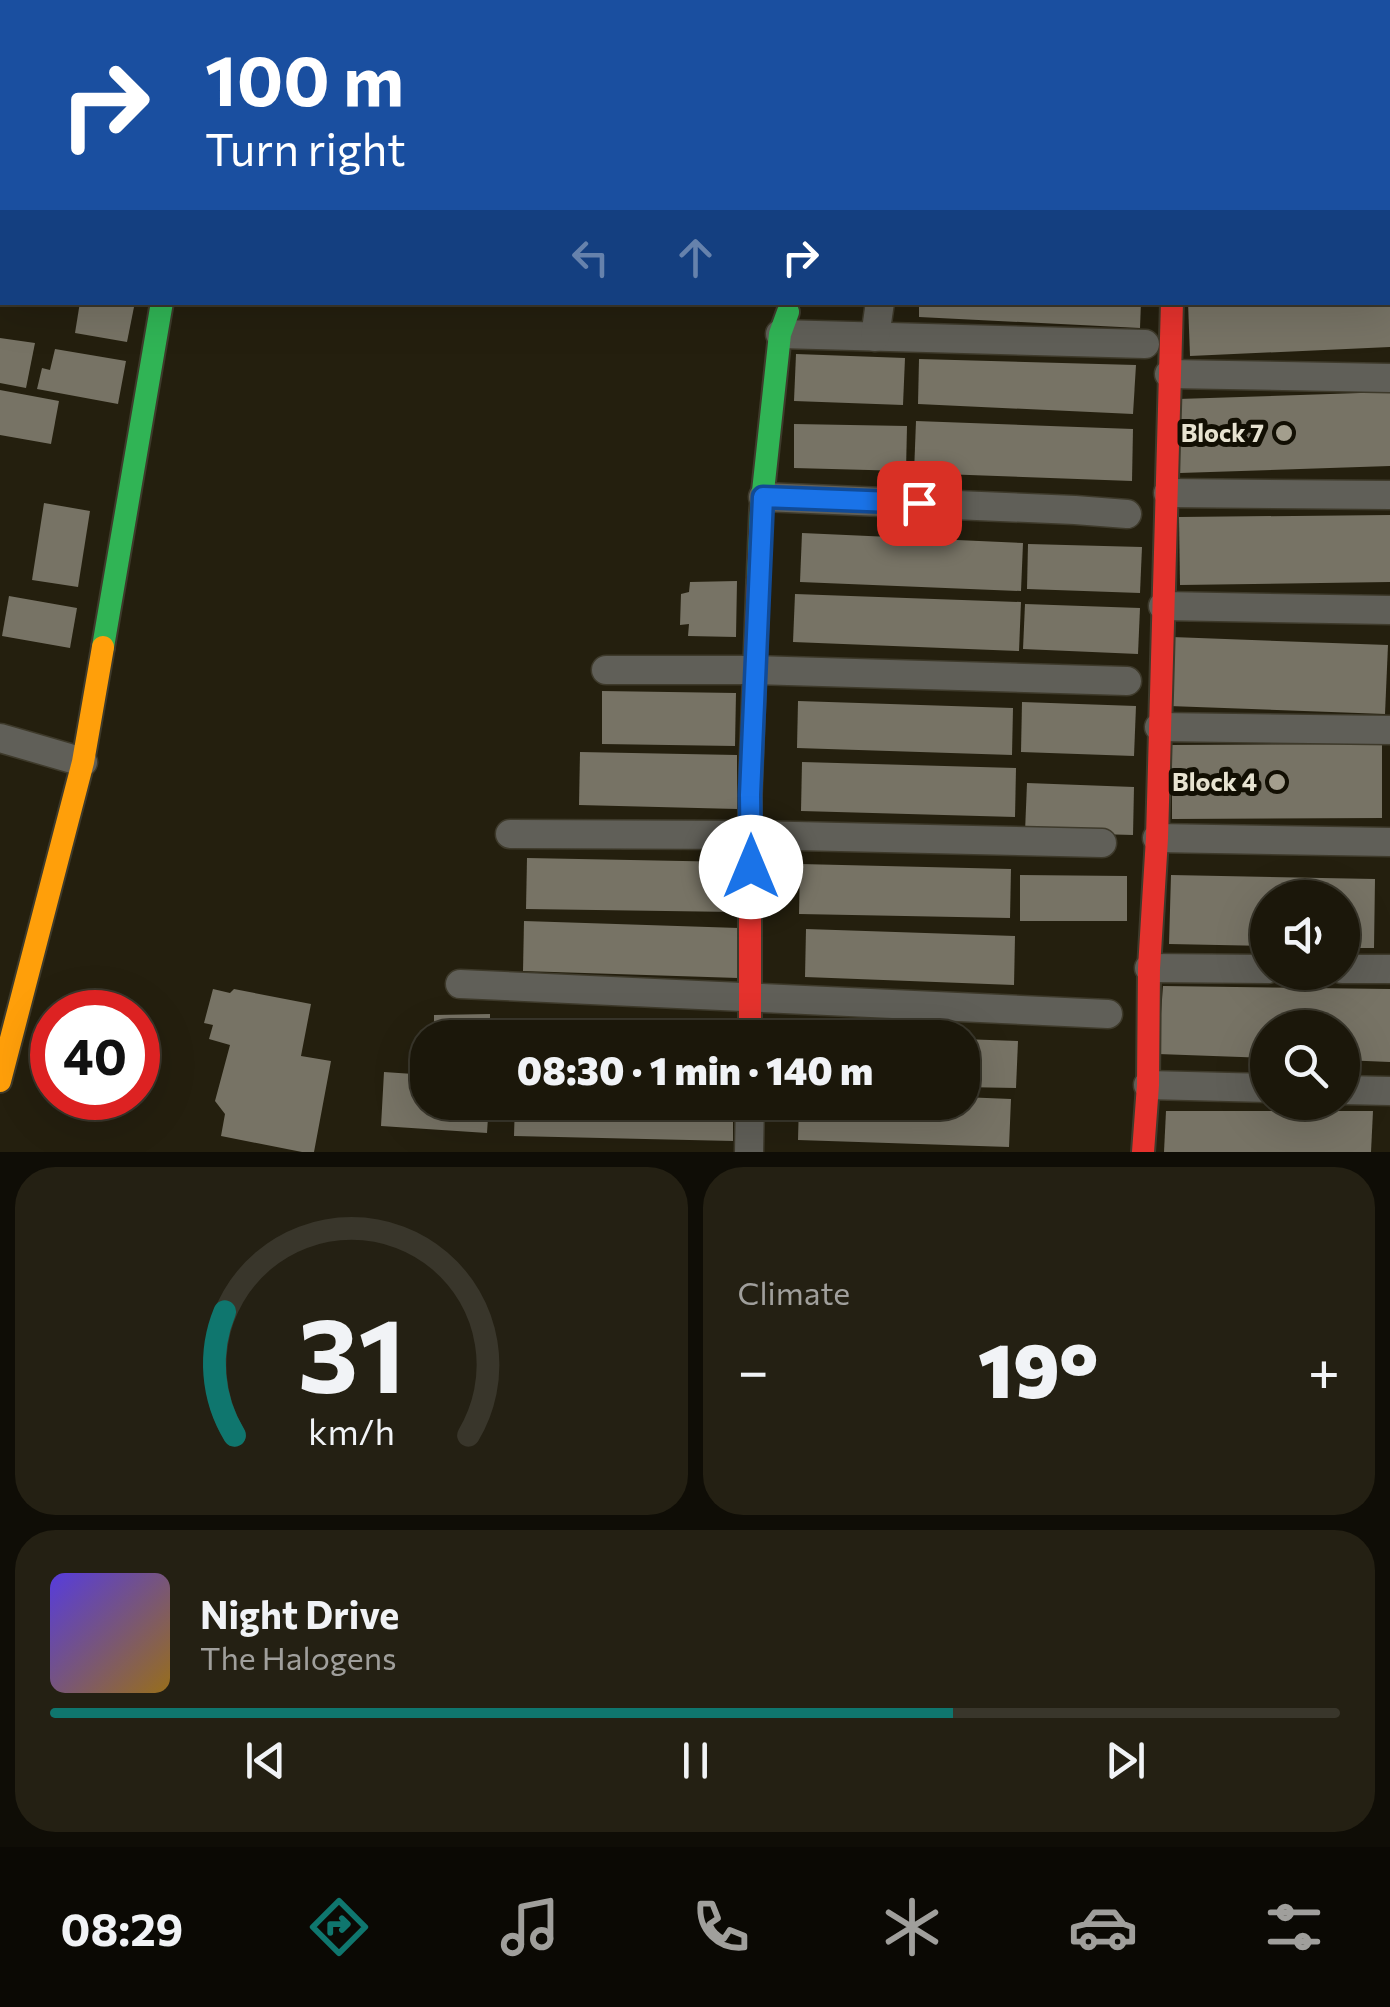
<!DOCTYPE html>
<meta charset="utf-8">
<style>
:root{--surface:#1b170a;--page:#242013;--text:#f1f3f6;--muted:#a09f9c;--line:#39362b;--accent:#0f766e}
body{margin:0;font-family:Commissioner,sans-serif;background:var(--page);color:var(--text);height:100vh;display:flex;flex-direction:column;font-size:38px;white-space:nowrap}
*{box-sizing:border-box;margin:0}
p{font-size:32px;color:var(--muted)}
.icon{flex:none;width:55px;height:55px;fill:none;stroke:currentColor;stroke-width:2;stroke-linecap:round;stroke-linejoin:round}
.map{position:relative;height:1152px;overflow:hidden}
.drawer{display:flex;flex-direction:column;gap:15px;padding:15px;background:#0f0d06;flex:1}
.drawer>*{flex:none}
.top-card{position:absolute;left:0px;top:0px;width:1390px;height:305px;box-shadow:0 10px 40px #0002,0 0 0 2px var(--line);background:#1a4fa0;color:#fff;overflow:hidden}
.tools{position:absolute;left:1250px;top:880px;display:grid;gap:20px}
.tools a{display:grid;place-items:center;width:110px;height:110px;border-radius:50%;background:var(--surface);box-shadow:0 10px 40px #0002,0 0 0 2px var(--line);font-size:50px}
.speed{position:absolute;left:30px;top:990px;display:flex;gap:20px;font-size:50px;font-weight:700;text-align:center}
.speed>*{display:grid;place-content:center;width:130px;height:130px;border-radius:50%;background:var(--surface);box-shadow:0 10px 40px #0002,0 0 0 2px var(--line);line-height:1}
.speed .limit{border:15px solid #d22;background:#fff;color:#111}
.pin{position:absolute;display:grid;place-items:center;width:85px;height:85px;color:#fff;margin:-42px;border-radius:20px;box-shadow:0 5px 15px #0006}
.me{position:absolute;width:110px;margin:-55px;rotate:0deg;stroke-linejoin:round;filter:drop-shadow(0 0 8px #0008)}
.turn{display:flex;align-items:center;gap:35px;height:210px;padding:0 40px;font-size:45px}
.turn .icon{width:130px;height:130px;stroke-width:2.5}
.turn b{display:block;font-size:70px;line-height:85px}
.lanes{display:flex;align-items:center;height:95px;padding:0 40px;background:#0003;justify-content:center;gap:50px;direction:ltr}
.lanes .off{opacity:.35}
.big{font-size:75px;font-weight:800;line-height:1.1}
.drawer .card{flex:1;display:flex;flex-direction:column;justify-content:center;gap:15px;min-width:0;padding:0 35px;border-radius:40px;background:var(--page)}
.drawer .dial{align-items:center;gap:0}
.dial svg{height:260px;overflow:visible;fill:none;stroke:var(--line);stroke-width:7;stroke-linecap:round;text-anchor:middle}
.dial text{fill:var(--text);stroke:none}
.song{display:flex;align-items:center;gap:30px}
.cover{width:120px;height:120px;border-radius:15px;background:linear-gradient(135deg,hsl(250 70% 55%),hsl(40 70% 35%))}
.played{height:10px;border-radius:5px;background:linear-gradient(90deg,var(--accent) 70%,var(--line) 70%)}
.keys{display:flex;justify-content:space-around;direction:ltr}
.heat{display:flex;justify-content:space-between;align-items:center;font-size:55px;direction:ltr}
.drawer .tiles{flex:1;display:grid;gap:15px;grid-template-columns:1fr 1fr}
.card:last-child{grid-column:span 2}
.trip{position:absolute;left:410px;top:1020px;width:570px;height:100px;border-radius:40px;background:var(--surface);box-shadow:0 10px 40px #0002,0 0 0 2px var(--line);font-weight:800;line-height:100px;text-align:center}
.dock{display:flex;height:160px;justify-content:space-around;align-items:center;background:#0b0904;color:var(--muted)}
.dock .icon{width:70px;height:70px}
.dock .on{color:var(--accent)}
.dock b{font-size:45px;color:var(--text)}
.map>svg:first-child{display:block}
</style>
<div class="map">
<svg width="1390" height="1152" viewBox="0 0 1390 1152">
<rect width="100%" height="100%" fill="#241f0e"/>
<!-- building -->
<g fill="#777365">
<polygon points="80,302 135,302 127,342 75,333"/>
<polygon points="919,302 1141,302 1140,328 919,317"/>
<polygon points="1188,302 1390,302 1390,347 1190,356"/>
<polygon points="0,338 35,343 26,388 0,383"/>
<polygon points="55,349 126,361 118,404 37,389 42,368 50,370"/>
<polygon points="796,354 905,358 903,405 794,401"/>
<polygon points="919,359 1136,365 1133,414 918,404"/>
<polygon points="0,390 59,401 51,444 0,435"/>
<polygon points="1390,392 1390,466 1180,473 1178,399"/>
<polygon points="916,421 1133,429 1132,481 914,473"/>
<polygon points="794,424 907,426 906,471 794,468"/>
<polygon points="44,503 90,511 78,587 32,580"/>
<polygon points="1390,515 1390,582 1180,585 1179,517"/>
<polygon points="802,533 1023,543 1021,591 800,582"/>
<polygon points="1028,544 1142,547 1140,593 1027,589"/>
<polygon points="737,581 736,637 688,636 689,624 680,625 681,594 689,592 690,582"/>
<polygon points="795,594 1021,602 1019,651 793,642"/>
<polygon points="9,596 77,608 70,648 2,636"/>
<polygon points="1025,604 1140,608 1138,654 1023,649"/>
<polygon points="1172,637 1388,645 1385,714 1169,706"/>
<polygon points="602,691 736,693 735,746 602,744"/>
<polygon points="798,701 1013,708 1012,755 797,748"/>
<polygon points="1022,702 1136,706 1134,756 1021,752"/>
<polygon points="1382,744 1382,818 1172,819 1172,745"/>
<polygon points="580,752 737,755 737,809 579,805"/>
<polygon points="802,762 1016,768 1015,817 801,811"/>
<polygon points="1027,783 1134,787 1133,835 1025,832"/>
<polygon points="527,858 735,862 735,912 526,909"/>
<polygon points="800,864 1011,869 1010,918 799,914"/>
<polygon points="1020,875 1127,876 1127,921 1020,921"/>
<polygon points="1171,875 1375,879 1374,948 1342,948 1342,898 1268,898 1268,946 1169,944"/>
<polygon points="524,921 739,928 738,978 523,971"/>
<polygon points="806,929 1015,936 1014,985 805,977"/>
<polygon points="1163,986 1390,989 1390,1062 1342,1060 1342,1028 1268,1028 1268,1058 1158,1054"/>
<polygon points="213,989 230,993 234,989 311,1004 301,1056 331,1061 314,1152 302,1152 221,1136 225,1114 215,1101 230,1045 209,1039 213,1025 204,1023"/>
<polygon points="490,1014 490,1038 434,1038 434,1015"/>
<polygon points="517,1030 734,1033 734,1038 517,1038"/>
<polygon points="962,1039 1018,1041 1016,1088 962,1087"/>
<polygon points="384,1072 428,1075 428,1102 489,1102 487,1133 381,1126"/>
<polygon points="962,1097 1011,1099 1009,1147 798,1140 799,1102 962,1102"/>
<polygon points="515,1102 733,1102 733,1141 514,1136"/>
<polygon points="1166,1111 1373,1111 1371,1152 1164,1152"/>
</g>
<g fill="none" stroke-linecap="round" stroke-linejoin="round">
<!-- street casing -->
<g stroke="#3e3a2b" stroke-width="31">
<g id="street">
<polyline points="85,2 86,0"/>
<polyline points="1388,63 1390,80"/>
<polyline points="0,104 2,105"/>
<polyline points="1388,133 1390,133"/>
<polyline points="0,235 2,225"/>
<polyline points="1388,261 1390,261"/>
<polyline points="780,334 1145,344"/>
<polyline points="875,337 880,302"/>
<polyline points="1169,374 1390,378"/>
<polyline points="1168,493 1390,495"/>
<polyline points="763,497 1075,510 1127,514"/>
<polyline points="1163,606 1390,610"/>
<polyline points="606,670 755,670 1127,681"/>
<polyline points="1159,727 1390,730"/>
<polyline points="0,738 83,762"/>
<polyline points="510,834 751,835 1102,843"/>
<polyline points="1157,838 1390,842"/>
<polyline points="1149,968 1268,969"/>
<polyline points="1342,969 1390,969"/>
<polyline points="460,984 1108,1014"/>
<polyline points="1148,1085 1268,1088"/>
<polyline points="1342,1090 1390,1091"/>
<polyline points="749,1152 750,1102"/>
</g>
</g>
<!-- fast casing -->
<g stroke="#3e3a2b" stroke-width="26">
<g id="fast">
<polyline points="758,583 761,510 780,334 788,312"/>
<polyline points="103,647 162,302"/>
</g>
</g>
<!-- slow casing -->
<g stroke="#3e3a2b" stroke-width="26">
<polyline id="slow" points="0,1081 83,762 103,647"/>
</g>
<!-- jam casing -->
<g stroke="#3e3a2b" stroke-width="26">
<g id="jam">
<polyline points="750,1038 750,795 758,583"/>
<polyline points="1143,1152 1148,1085 1149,968 1157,838 1172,302"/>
</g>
</g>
<!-- street -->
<use href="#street" stroke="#605f58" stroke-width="28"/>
<!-- fast -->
<use href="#fast" stroke="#30b455" stroke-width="22"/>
<!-- slow -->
<use href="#slow" stroke="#ff9f0a" stroke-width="22"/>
<!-- jam -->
<use href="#jam" stroke="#e5322d" stroke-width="22"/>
</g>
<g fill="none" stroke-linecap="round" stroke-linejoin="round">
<!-- route casing -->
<g stroke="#114b97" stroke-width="25">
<polyline id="route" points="751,867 750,795 763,497 919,503"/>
</g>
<!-- route -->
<use href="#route" stroke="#1a73e8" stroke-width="18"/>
</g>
<!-- markers -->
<g fill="#a39e8d" stroke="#120f03" stroke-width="4">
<circle cx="1284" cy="433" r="10"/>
<circle cx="1277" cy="782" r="10"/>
</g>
<g text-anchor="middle" stroke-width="10" stroke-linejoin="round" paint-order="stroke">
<!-- poi labels -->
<g font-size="25" font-weight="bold" fill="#e7e3d1" stroke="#120f03" text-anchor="end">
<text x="1264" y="442">Block 7</text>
<text x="1257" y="791">Block 4</text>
</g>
</g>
</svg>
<div class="tools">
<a><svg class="icon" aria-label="sound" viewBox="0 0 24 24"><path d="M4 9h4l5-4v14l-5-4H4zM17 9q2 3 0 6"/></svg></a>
<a><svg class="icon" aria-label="search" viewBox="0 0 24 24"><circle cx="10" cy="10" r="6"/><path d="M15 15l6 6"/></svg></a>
</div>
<div class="speed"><div class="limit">40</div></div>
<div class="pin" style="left:919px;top:503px;background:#d93025"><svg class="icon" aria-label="arrive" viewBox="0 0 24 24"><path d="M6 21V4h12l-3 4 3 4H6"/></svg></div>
<svg class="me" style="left:751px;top:867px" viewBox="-20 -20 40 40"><circle r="19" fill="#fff"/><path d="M0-13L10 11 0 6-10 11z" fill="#1a73e8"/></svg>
<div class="trip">08:30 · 1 min · 140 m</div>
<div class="top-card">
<div class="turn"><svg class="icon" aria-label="right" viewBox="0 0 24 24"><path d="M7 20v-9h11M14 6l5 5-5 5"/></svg><div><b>100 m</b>Turn right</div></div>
<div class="lanes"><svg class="icon off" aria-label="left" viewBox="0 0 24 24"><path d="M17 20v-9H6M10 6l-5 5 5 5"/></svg><svg class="icon off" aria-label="ahead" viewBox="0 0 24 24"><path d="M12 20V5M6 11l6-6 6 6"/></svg><svg class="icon" aria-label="right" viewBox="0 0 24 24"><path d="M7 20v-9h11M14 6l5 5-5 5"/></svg></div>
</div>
</div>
<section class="drawer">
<div class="tiles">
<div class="card dial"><svg viewBox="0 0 100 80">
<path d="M14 69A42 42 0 1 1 86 69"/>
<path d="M14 69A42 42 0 0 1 11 31" stroke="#0f766e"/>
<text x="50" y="56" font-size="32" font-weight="700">31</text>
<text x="50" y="72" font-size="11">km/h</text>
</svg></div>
<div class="card"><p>Climate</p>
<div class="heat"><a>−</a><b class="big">19°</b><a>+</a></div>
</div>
<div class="card">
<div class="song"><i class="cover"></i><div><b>Night Drive</b><p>The Halogens</p></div></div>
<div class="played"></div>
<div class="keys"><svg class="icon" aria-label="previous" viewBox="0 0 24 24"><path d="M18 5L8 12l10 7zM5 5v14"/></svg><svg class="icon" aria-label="pause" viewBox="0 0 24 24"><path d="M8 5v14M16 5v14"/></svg><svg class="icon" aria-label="next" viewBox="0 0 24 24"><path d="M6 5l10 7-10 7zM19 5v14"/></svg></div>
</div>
</div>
</section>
<nav class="dock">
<b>08:29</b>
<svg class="icon on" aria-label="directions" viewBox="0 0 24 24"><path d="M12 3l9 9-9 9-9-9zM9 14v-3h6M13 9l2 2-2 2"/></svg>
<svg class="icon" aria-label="music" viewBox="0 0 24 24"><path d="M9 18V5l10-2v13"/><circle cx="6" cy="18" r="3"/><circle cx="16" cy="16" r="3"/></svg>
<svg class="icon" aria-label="phone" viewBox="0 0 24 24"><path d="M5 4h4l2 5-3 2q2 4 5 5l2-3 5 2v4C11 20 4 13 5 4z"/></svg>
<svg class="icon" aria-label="climate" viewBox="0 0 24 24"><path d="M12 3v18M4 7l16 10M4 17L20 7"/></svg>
<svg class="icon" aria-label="car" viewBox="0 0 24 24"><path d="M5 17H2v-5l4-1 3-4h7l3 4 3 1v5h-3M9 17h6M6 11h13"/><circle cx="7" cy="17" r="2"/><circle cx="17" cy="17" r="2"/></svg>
<svg class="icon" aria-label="filters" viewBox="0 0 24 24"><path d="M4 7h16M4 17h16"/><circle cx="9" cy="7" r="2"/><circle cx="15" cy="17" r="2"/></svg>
</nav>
